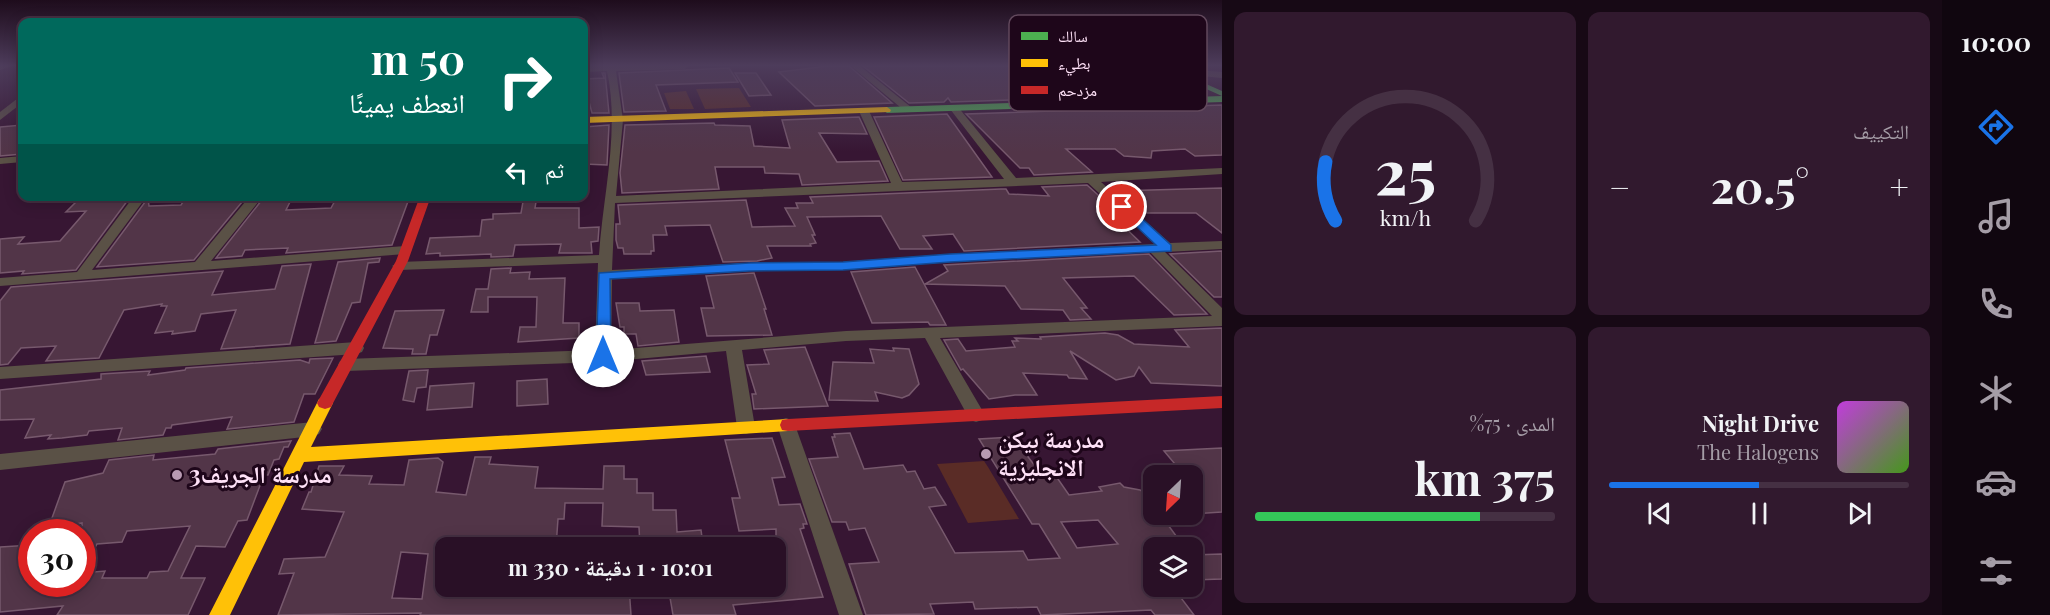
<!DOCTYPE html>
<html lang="ar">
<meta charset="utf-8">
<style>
:root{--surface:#291026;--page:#31192e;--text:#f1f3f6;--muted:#a59da7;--line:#453043;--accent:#1a73e8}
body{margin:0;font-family:"Playfair Display","Noto Naskh Arabic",serif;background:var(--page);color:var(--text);direction:rtl;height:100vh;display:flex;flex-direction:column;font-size:22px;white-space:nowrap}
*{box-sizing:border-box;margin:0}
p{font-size:20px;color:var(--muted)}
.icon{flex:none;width:33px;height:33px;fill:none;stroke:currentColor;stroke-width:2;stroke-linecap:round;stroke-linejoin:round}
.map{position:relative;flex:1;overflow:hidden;direction:ltr}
.side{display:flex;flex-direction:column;gap:12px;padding:12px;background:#170915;width:720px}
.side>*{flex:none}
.guide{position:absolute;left:18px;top:18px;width:570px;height:183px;border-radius:12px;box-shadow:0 3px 15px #0003,0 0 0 2px var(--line);direction:rtl;background:#00695c;color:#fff;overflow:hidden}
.needle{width:39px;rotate:205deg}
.fabs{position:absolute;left:1143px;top:465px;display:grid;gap:12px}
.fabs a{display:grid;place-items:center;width:60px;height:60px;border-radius:12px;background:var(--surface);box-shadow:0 3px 15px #0003,0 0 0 2px var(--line);font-size:30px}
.speed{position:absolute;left:18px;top:519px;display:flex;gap:12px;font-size:30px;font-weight:700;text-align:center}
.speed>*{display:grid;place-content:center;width:78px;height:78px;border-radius:50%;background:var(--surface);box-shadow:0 3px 15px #0003,0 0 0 2px var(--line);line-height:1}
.speed .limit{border:9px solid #d22;background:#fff;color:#111}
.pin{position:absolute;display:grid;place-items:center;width:51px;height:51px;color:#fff;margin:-26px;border:3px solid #fff;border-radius:50%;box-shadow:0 2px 6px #0007}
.me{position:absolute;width:66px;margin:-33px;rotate:0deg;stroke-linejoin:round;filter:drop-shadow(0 0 4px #0008)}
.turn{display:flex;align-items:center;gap:21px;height:126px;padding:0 24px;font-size:27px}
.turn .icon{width:78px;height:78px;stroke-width:2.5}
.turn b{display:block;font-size:42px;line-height:51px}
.then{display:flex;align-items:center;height:57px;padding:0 24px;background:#0003;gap:12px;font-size:22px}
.big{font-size:45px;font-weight:700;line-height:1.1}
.side .widget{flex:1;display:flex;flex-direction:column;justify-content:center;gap:9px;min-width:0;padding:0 21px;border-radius:12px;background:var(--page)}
.side .dial{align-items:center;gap:0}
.dial svg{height:156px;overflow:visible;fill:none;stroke:var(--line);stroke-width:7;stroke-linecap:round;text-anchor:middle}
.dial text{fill:var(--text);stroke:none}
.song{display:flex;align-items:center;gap:18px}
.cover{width:72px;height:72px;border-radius:9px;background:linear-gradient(135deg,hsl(290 70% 55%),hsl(100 70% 35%))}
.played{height:6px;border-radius:3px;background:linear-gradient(90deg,var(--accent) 50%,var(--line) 50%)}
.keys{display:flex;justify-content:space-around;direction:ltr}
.heat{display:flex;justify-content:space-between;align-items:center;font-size:33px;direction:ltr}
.charge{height:9px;border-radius:4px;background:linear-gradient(90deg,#34c759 75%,var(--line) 0)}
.side .tiles{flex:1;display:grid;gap:12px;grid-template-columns:repeat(2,1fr)}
.trip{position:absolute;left:435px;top:537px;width:351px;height:60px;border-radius:12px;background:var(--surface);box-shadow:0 3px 15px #0003,0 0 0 2px var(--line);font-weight:700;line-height:60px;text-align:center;direction:rtl}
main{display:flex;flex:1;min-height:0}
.dock{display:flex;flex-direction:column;width:108px;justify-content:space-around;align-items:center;background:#10060f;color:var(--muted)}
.dock .icon{width:42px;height:42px}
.dock .active{color:var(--accent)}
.dock b{font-size:27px;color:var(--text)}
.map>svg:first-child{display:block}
</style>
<main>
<nav class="dock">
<b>10:00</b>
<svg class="icon active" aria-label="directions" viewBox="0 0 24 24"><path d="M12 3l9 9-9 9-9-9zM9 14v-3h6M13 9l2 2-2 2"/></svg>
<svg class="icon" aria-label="music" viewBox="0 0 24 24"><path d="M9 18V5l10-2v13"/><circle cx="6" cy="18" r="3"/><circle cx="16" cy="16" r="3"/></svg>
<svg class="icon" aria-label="phone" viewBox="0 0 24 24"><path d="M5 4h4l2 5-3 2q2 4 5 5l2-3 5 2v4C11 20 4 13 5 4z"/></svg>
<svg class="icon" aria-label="climate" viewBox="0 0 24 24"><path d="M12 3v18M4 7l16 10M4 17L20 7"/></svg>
<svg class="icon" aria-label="car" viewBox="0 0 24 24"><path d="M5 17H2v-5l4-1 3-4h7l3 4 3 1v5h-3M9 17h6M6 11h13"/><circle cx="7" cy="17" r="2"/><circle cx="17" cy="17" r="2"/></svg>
<svg class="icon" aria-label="filters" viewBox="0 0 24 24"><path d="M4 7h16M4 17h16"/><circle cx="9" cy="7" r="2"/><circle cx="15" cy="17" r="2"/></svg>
</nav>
<section class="side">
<div class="tiles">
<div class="widget"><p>التكييف</p>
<div class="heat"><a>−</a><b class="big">20.5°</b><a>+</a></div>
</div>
<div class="widget dial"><svg viewBox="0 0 100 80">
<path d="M14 69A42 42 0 1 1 86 69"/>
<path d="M14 69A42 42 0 0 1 9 39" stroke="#1a73e8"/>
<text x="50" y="56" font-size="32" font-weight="700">25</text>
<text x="50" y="72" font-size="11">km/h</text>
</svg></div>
<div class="widget">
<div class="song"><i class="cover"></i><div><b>Night Drive</b><p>The Halogens</p></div></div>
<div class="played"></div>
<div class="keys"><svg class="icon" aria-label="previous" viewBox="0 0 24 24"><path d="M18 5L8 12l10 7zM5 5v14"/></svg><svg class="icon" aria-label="pause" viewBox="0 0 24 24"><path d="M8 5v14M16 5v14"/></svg><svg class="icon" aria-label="next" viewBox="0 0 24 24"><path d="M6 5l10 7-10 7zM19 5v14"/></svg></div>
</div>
<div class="widget"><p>المدى · 75%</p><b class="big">375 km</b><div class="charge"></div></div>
</div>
</section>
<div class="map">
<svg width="1222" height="615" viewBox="0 0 1222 615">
<rect width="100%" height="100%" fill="#371633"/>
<!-- green -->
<g fill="#5a2c26">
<polygon points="739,88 751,107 705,109 696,89"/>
<polygon points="686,91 694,109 670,109 664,93"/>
<polygon points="984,461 988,467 1019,519 968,523 937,464"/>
</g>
<!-- building -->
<g fill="#523548" stroke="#77596d" stroke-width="1.5" fill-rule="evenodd">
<polygon points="828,66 849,66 892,103 815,106 779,72"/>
<polygon points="863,66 1105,66 1118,73 1129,72 1159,84 1186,84 1205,93 951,102 948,98 944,102 909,103"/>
<polygon points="729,68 738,82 656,85 666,111 624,112 619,73"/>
<polygon points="602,73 605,73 609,113 592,113 588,98 584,98 584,79 604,78"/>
<polygon points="735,73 756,73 771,95 749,96"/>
<polygon points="1222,105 1222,155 1195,156 1185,149 1152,151 1151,158 1124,156 1115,149 1066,149 1092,172 1034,175 1029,168 1020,168 966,114"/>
<polygon points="947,114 992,177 903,180 874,117"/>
<polygon points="859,117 867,134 819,133 837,162 879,161 888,181 802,185 799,174 765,173 764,167 715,167 719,189 622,193 620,173 625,125 714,123 715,125 750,126 754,146 790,148 782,120"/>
<polygon points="22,125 22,154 0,156 0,127"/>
<polygon points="609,125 607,165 584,164 587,144 584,144 584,127"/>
<polygon points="1087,185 1118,213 1111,214 1140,242 964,251 953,234 923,236 932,249 900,249 881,216 807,217 815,235 812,235 816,243 810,244 811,246 767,246 772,258 757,261 723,262 710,225 665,226 667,235 653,235 654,251 651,251 651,254 624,254 623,248 618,248 616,240 616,224 620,224 618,205 746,200 752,227 795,226 785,208 798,208 796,203 813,203 810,197 1001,189 1006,189 1009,194 1049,196 1042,187"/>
<polygon points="1111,188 1115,191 1222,188 1222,233 1196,213 1139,213"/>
<polygon points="82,196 131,196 76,270 22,274 24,271 0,273 0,239 24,237 18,244 60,241 86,211 66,212"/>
<polygon points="187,196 247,196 194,260 97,267 148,198 149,206 181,205"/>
<polygon points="265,196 293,196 286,210 331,208 337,197 410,196 392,245 286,253 288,248 245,250 242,256 216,258"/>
<polygon points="524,196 537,196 535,208 579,208 579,228 599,227 598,241 591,242 592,253 559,253 561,244 515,245 513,256 491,257 491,254 440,256 440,253 426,254 430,238 480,236 482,220 493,219 493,214 521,213"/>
<polygon points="1222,251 1222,297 1214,297 1170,254"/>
<polygon points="1149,254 1207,314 1174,315 1134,276 1063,278 1087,308 1081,308 1091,319 1070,320 1063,310 1021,309 1005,286 925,284 948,271 944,265"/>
<polygon points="380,258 379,262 368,263 360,302 352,303 336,341 315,343 338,262"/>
<polygon points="311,264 290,344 221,349 236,310 201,314 195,331 172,334 173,331 155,333 167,306 161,306 162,304 124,310 99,358 46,361 56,346 21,348 8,364 0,365 0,301 11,287 223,271 212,295 275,289 282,266"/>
<polygon points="915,267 946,325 930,325 928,322 872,323 851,272"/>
<polygon points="511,268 510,273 530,272 529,279 565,278 563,323 579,323 579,338 518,342 520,327 536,327 537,297 488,297 488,312 471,312 476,289 488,289 491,269"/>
<polygon points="754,273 766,309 764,309 772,335 707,336 701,308 714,308 706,276"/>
<polygon points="616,303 639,303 640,311 674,310 679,342 638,346 636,334 624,334 624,327 620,327"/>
<polygon points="444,310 437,335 430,335 426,354 412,354 413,349 383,348 395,311"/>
<polygon points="1222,328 1222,386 1151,383 1139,367 1134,376 1116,380 1070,351 1087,379 1069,378 1067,375 1023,373 1037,395 1015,395 989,399 963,369 961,370 944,340 958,339 966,351 1015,347 1012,341 1018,341 1015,338 1041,339 1040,337 1105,333 1118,335 1134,344 1189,347 1175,330"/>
<polygon points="805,347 828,406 754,409 752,394 756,394 747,365 769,364 764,350"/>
<polygon points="893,348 909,349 919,384 909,395 902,398 875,392 878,401 829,400 833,362 874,363 870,349 894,351"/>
<polygon points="706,356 710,372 646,375 642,361"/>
<polygon points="333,358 315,394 304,394 294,422 227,429 232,417 172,425 171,428 166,428 163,435 118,440 122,428 89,431 87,435 62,438 48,439 51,435 25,438 34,419 0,420 0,390 101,379 101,374 150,371 148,375 185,370 186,368 300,360 309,363 310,359"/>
<polygon points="428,370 426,387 417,388 414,402 403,400 409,371"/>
<polygon points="547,379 548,404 517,406 517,381"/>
<polygon points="474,383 472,407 427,410 430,386"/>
<path d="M 850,433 L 864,469 L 903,465 L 907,472 L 915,471 L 924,489 L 935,487 L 946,505 L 929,507 L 955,553 L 1023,551 L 1028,560 L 1060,558 L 1039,524 L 1032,524 L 979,439 L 1013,437 L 1035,466 L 1049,466 L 1069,495 L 1102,491 L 1099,487 L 1120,483 L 1124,487 L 1140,490 L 1154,500 L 1154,514 L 1160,514 L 1185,548 L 1154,548 L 1154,586 L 1172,586 L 1194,615 L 1155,615 L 1151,610 L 1041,615 L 1037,607 L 975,609 L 973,602 L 930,604 L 934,614 L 866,615 L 849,564 L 879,562 L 865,528 L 849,530 L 846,522 L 832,522 L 809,459 L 838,457 L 832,437 L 835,437 L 834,434 ZM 1098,520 L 1118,544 L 1077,548 L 1061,522 Z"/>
<polygon points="772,438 785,477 772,478 779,505 800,504 807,524 803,524 804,528 800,529 823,597 733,605 736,615 673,615 668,586 776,586 776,529 739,531 732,498 740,498 725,440"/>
<polygon points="291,441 288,447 284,447 279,459 274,460 268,475 264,475 247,520 238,521 225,547 196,546 181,578 205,578 188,615 57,615 63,606 0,612 0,547 32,545 32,584 82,584 82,573 105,571 102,578 147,578 150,572 168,571 190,526 127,531 122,542 97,544 82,572 82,523 48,529 65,482 103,473 109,460 154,455 153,460 215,454 218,449"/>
<polygon points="1222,448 1222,512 1192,514 1192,476 1185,476 1164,451"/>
<path d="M 475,457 L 491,457 L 489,464 L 538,467 L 535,488 L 603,489 L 604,466 L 624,466 L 624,479 L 637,479 L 637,493 L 653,493 L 653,510 L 676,510 L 677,532 L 701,530 L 703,544 L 640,548 L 639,527 L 602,526 L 603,503 L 565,503 L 564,519 L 558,519 L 556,547 L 444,548 L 436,576 L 446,575 L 446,586 L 629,586 L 631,615 L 420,615 L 421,613 L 278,615 L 294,573 L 279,574 L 284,559 L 325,557 L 344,512 L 302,509 L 309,492 L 311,492 L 319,466 L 344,466 L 339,475 L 372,476 L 369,484 L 404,485 L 409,460 L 438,458 L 443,462 L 436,492 L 466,495 ZM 401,552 L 428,554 L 422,599 L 392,598 Z"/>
<polygon points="1222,554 1222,579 1192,580 1192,555"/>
</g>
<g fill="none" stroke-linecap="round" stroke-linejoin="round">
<!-- street -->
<g fill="#5a5146" fill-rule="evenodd">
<polygon points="0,66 12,66 0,70"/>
<path d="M 584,66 L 689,66 L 685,69 L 616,71 L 623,120 L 616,196 L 891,183 L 859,111 L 864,108 L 869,111 L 902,182 L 1004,179 L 950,109 L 955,106 L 958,107 L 1016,178 L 1222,168 L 1222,174 L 1101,182 L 1170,243 L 1222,241 L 1222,249 L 1165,252 L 1222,308 L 1222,326 L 940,338 L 985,415 L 982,420 L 976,422 L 970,420 L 925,338 L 846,341 L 742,350 L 755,427 L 752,432 L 746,434 L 740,432 L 737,427 L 726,351 L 603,362 L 346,371 L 340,369 L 338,365 L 340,361 L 346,359 L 595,350 L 598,263 L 399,270 L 392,266 L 399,262 L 599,255 C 603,194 620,131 607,71 L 584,72 ZM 1088,183 L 1155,244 L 950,254 L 843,262 L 749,263 L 612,270 L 615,203 ZM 1150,252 L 1212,316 L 846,331 L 611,350 L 612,279 L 749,271 L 843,270 L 950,262 Z"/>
<polygon points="851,66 860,66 912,108 912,112 906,112"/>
<polygon points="1172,68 1222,72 1222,78 1169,73 1169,69"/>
<polygon points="22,95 22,103 0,120 0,112"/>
<polygon points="22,156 22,162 0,164 0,158"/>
<polygon points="134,196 147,196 92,270 195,262 250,196 263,196 211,261 405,246 412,250 405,254 0,286 0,278 77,272"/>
<polygon points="356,342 362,344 364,348 362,352 356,354 0,379 0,367"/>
<polygon points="786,418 792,420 795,425 863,615 839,615 777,425 780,420"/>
<polygon points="313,422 319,424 322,429 319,434 313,436 0,470 0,454"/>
</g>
<!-- fast -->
<polygon fill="#4caf50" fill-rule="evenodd" points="1155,66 1165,66 1222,91 1222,102 887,113 883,110 887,107 1222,96"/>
<!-- slow -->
<g fill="#ffc107" fill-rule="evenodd">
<polygon points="887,107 891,110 890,112 584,123 584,117"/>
<polygon points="325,397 331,399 333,403 311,447 788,419 794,420 796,425 794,430 788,431 304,462 230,615 209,615 317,403 319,399"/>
</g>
<!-- jam -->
<g fill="#c62828" fill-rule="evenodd">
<polygon points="420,196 431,196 408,261 331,407 325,409 319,407 317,403 396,261"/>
<polygon points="1222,396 1222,408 788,431 782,430 780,425 782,420 788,419"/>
</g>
</g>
<!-- sky -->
<linearGradient id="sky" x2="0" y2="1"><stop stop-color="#1e0c1c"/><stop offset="0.43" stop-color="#4d3c5b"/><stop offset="1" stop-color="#4d3c5b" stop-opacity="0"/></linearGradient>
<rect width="1222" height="152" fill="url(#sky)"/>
<!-- route -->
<polygon fill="#1a73e8" stroke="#114b97" stroke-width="1.5" points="1122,203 1126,204 1171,245 1171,251 950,262 843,270 749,271 610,279 611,356 603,362 596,356 599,273 749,263 843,262 950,254 1156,245 1118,209 1118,204"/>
<!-- markers -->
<g fill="#b89ab2" stroke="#1e061a" stroke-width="2">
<circle cx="986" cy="454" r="6"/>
<circle cx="177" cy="475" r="6"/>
</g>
<g text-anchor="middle" stroke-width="6" stroke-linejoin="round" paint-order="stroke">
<!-- near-poi labels -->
<g font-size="24" font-weight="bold" fill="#fee1f7" stroke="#1e061a" text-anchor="start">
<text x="998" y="448">مدرسة بيكن<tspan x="998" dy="28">الانجليزية</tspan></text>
<text x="189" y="483">مدرسة الجريف3</text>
</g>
</g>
<!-- legend -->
<rect x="1009" y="15" width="198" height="96" rx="9" fill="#1e061a" stroke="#61485c" stroke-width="1.5"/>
<rect x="1021" y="32" width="27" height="8" fill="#4caf50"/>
<rect x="1021" y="59" width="27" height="8" fill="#ffc107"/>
<rect x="1021" y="86" width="27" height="8" fill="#c62828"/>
<g font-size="16" fill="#fee1f7">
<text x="1058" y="42">سالك</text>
<text x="1058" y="69">بطيء</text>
<text x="1058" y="96">مزدحم</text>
</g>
</svg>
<div class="fabs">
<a><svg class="needle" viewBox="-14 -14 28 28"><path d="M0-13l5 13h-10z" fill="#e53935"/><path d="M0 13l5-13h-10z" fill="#a59da7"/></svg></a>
<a><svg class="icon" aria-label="layers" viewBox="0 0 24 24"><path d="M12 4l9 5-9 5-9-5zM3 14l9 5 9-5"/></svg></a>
</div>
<div class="speed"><div class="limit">30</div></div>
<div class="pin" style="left:1122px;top:207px;background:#d93025"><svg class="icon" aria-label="arrive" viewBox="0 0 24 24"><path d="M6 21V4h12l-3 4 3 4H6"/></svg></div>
<svg class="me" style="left:603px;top:356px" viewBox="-20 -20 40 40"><circle r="19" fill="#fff"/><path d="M0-13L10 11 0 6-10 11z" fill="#1a73e8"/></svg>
<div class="trip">10:01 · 1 دقيقة · 330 m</div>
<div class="guide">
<div class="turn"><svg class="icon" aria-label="right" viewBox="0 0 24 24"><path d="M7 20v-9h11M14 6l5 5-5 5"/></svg><div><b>50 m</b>انعطف يمينًا</div></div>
<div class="then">ثم<svg class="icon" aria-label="left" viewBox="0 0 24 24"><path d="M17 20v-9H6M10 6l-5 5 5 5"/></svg></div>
</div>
</div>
</main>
